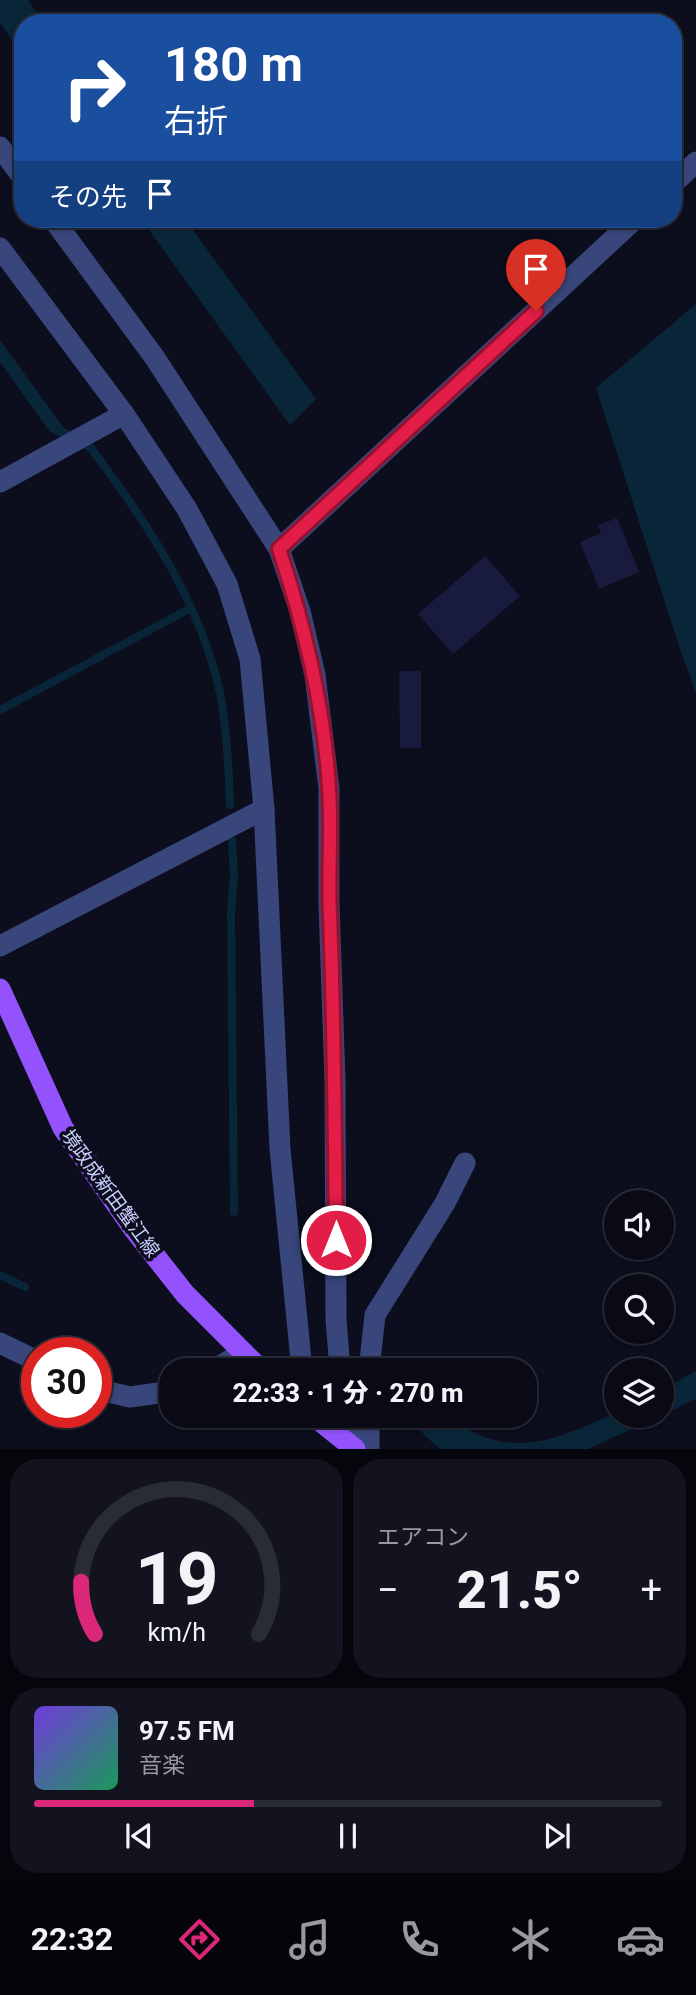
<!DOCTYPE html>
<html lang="ja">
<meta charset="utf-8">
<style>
:root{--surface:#090a16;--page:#12131f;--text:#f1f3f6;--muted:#999aa1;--line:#292b35;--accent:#db2777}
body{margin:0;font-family:Roboto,"Noto Sans JP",sans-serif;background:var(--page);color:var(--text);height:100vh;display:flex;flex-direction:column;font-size:26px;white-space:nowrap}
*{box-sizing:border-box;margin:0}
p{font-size:23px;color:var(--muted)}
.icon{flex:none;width:38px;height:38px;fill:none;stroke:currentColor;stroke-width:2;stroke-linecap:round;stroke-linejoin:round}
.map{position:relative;height:1449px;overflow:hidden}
.sheet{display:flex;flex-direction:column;gap:10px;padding:10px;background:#05060c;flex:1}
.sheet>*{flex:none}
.guide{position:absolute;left:14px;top:14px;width:668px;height:214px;border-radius:28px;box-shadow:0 2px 5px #0004,0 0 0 2px var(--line);background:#1a4fa0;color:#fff;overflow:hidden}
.controls{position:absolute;left:604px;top:1190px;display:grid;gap:14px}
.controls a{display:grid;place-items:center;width:70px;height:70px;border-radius:50%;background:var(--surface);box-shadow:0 2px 5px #0004,0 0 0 2px var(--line);font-size:35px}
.speed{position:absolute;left:21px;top:1337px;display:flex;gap:14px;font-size:35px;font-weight:700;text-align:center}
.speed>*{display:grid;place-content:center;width:91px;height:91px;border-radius:50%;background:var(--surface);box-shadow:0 2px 5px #0004,0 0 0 2px var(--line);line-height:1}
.speed .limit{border:10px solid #d22;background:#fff;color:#111}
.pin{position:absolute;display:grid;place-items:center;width:60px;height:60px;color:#fff;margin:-72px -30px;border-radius:50% 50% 50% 0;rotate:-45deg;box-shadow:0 0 7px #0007}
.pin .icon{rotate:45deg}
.me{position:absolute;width:77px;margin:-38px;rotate:0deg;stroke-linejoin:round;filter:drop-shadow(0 0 5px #0008)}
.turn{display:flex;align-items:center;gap:24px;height:147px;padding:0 35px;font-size:32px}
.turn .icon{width:91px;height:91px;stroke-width:2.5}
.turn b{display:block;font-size:49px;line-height:60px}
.then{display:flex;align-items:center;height:66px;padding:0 35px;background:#0003;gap:14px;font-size:26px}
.big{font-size:52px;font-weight:800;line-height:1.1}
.sheet .card{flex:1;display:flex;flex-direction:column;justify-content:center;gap:10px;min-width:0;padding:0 24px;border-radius:28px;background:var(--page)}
.sheet .dial{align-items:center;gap:0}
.dial svg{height:182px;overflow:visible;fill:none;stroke:var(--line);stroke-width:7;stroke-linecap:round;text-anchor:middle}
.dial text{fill:var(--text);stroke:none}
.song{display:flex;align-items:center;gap:21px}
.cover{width:84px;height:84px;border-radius:10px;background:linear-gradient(135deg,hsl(260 70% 55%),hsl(150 70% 35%))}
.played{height:7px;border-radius:4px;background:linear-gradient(90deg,var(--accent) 35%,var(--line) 35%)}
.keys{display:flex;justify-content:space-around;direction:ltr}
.heat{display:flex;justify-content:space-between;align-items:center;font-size:38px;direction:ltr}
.sheet .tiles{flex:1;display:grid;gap:10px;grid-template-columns:1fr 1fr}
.card:last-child{grid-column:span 2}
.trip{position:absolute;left:159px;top:1358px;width:378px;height:70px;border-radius:28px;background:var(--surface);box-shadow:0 2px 5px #0004,0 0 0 2px var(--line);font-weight:800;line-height:70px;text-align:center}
.tab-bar{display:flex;height:112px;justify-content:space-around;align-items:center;background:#040409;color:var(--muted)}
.tab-bar .icon{width:49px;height:49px}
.tab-bar .current{color:var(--accent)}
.tab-bar b{font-size:32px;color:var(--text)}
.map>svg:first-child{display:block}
</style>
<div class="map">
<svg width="696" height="1449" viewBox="0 0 696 1449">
<rect width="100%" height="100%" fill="#0c0d1d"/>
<!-- water -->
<g fill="#092639">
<polygon points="0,0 28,0 44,23 23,23 23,55 0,23"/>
<polygon points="141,219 185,219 316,399 290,425"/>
<polygon points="696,304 696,693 680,649 596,388"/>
<polygon points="0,340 63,427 95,446 89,450 50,432 0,362"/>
<polygon points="696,1371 696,1399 662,1415 662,1390"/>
<path d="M 616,1412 L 616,1416 L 660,1416 L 588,1449 L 440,1449 L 425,1436 L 412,1419 C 445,1407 466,1435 498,1441 C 541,1449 578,1430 616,1412 Z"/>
</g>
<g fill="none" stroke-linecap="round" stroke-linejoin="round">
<!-- stream -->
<g stroke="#092639" stroke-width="8">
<path d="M 84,444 L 91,448 C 147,523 200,601 220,693 C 227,730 229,767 230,805"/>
<polyline points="0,710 191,608"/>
<polyline points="232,841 234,876 231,911 234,1212"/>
<polyline points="0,1275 25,1287"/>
</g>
</g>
<!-- building -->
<g fill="#181a3e">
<polygon points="617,518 639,572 599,589 580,542 601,533 598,525"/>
<polygon points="485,556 520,596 453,654 418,614"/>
<polygon points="399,671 421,671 421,748 400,748"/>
</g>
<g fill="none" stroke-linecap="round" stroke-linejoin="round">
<!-- minor -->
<g stroke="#38467c" stroke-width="21">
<polyline points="0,147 23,178"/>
<polyline points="674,183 696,162"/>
<polyline points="53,219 155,358 279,549 300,611 315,675 329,788 329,904 335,1081 336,1319 340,1370"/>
<polyline points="0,248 124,414 187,509 227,584 250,659 264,809 280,1149 302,1370"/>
<polyline points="0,482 124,414"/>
<polyline points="279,549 635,219"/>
<polyline points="0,946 264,809"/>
<polyline points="0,1343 37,1361"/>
<polyline points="213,1370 242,1353"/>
<polyline points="369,1370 375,1315 445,1203 465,1163"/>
<polyline points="96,1389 130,1397 172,1391"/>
<polyline points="350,1416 364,1449"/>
<polyline points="369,1416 369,1449"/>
</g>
<!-- major -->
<g stroke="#9352fc" stroke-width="21">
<polyline points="0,989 63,1128 133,1228 185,1294 261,1370"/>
<polyline points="314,1416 355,1449"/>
</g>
</g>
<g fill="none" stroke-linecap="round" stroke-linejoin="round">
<!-- route casing -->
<g stroke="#92132f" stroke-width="18">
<path id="route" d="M 336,1240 C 335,1132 334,1024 330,915 C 328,873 332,830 329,788 C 324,706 305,627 279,549 L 536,311"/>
</g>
<!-- route -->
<use href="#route" stroke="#e11d48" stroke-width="12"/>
</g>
<g text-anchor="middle" stroke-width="7" stroke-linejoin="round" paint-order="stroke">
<!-- street labels -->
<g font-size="19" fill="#c9d0fe" stroke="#0c0d1d">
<text transform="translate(111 1193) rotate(54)" y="7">境政成新田蟹江線</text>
</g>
</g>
</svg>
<div class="controls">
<a><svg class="icon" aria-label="sound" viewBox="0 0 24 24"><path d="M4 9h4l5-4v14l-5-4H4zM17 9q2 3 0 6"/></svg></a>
<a><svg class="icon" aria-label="search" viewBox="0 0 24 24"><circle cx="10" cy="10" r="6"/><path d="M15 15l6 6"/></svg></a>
<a><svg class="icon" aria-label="layers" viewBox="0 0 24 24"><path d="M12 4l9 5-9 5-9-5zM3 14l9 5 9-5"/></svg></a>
</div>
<div class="speed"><div class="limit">30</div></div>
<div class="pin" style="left:536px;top:311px;background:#d93025"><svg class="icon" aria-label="arrive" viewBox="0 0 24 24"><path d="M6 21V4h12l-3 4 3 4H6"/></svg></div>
<svg class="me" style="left:336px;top:1240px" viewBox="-20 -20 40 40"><circle r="17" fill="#e11d48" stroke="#fff" stroke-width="3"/><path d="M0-11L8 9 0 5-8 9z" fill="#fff"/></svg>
<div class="trip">22:33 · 1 分 · 270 m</div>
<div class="guide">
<div class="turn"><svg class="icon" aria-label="right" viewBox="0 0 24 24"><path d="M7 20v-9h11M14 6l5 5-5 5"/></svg><div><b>180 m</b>右折</div></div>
<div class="then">その先<svg class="icon" aria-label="arrive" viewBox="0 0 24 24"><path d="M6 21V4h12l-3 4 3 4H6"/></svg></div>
</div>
</div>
<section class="sheet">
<div class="tiles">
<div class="card dial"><svg viewBox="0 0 100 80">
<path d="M14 69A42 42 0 1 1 86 69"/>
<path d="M14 69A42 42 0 0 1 8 46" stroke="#db2777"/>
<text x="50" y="56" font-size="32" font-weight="700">19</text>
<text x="50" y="72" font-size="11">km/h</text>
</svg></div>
<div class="card"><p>エアコン</p>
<div class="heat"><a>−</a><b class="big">21.5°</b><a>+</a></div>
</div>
<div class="card">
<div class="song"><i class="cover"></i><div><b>97.5 FM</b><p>音楽</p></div></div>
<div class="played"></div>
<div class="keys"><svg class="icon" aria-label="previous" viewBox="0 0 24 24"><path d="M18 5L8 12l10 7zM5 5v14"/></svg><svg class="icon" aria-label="pause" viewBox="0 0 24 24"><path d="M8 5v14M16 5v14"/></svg><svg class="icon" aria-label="next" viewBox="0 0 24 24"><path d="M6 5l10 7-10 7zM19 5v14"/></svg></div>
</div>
</div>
</section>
<nav class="tab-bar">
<b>22:32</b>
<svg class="icon current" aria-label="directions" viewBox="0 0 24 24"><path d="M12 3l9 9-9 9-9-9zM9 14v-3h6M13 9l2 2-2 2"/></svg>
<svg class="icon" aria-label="music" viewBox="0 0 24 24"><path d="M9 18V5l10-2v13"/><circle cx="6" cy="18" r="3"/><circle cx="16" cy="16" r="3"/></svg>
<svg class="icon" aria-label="phone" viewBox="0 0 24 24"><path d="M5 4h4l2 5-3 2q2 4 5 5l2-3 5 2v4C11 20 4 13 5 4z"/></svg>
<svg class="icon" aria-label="climate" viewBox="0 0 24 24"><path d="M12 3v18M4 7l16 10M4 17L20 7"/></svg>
<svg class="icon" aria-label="car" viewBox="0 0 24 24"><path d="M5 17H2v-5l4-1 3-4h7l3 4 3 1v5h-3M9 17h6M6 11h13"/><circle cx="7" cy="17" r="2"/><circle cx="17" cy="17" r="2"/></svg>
</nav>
